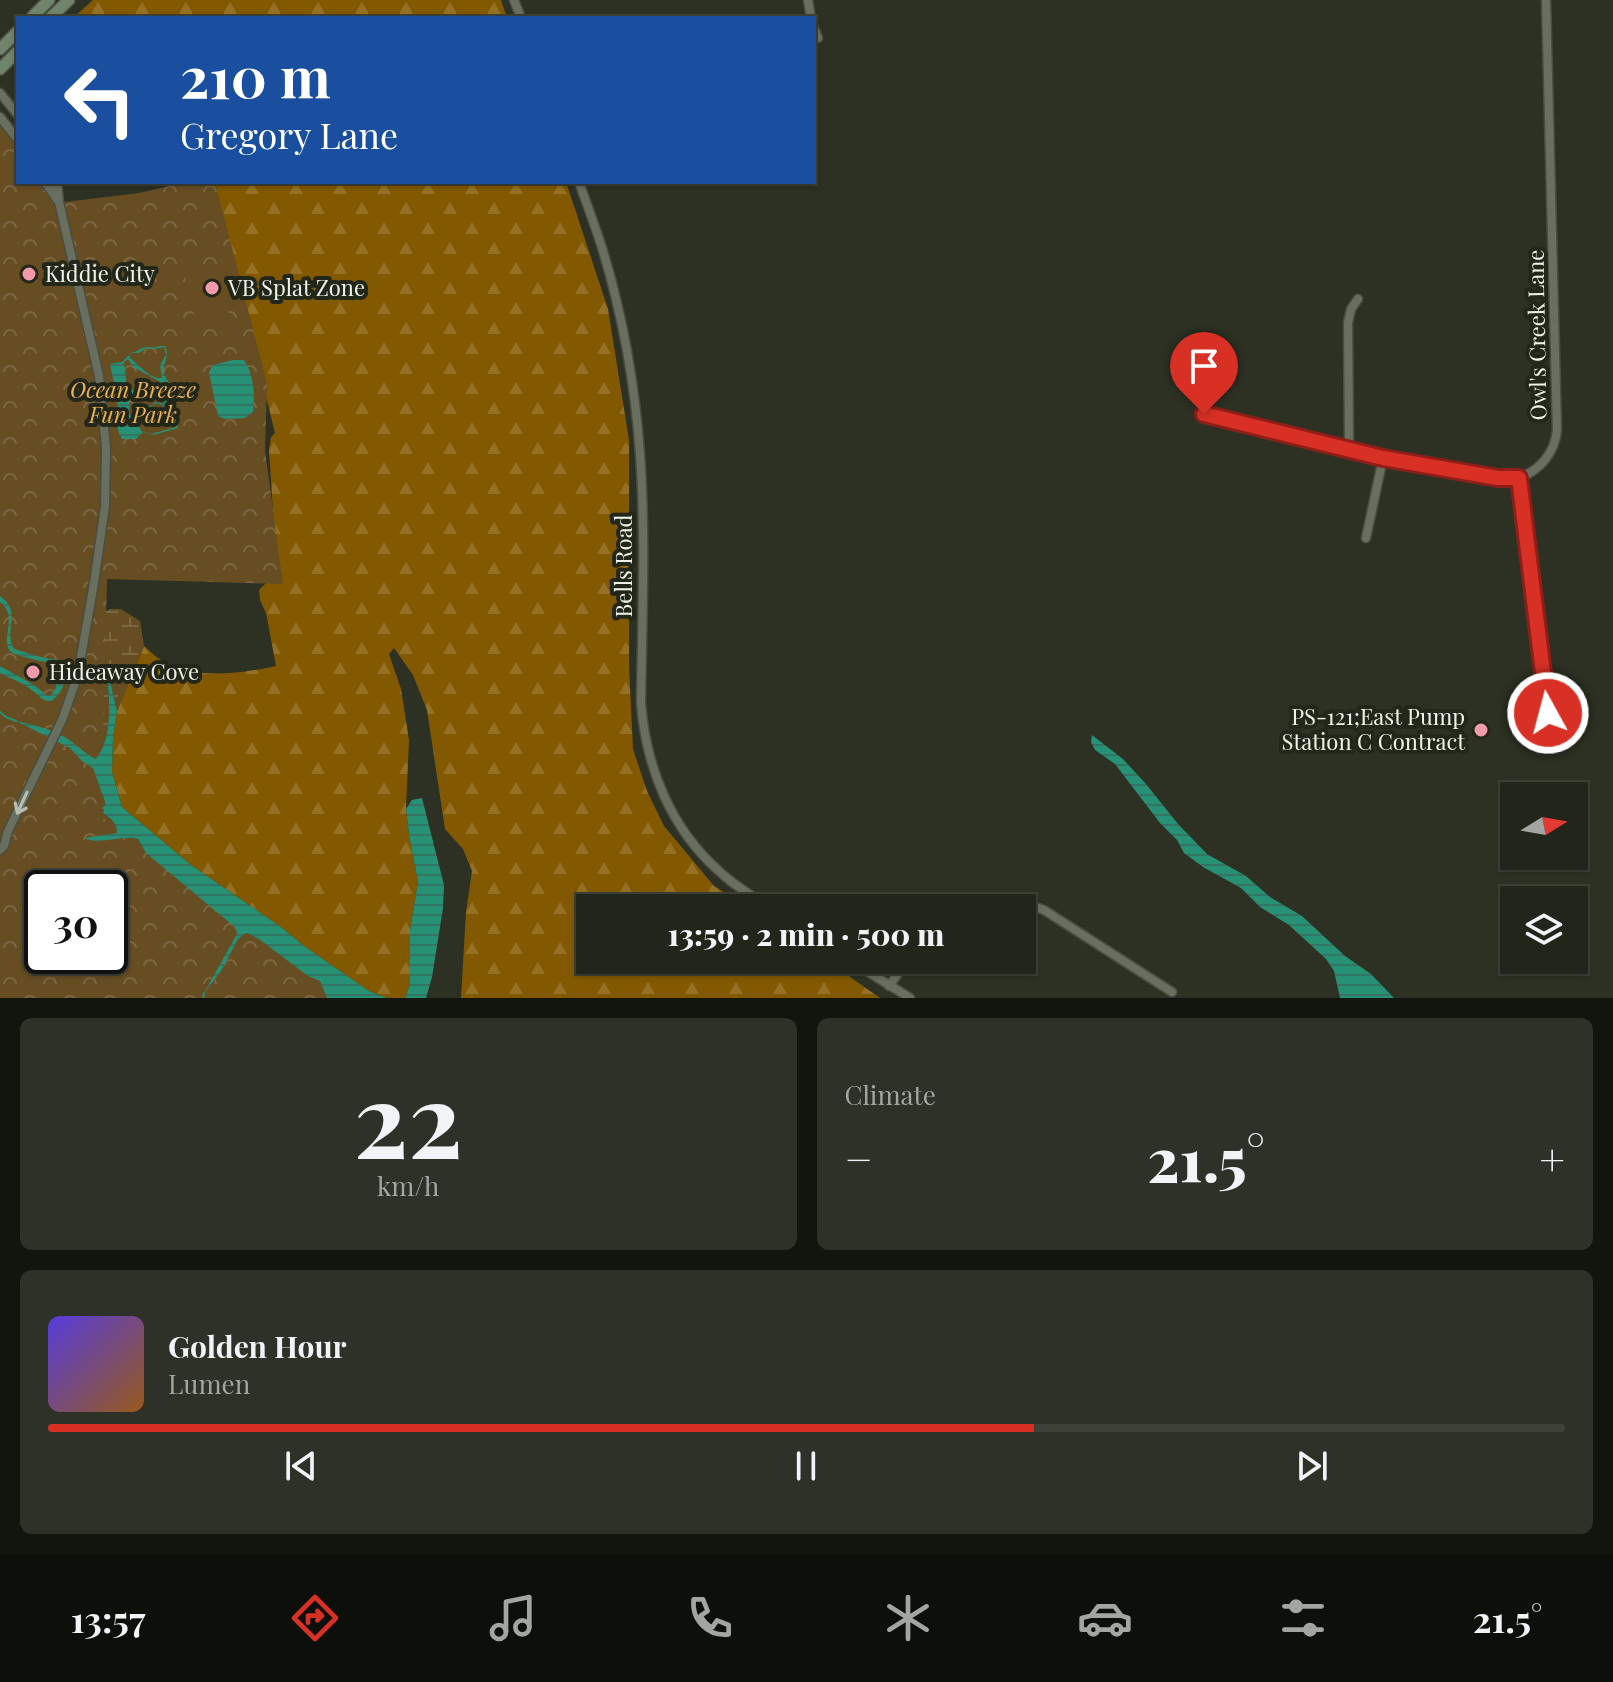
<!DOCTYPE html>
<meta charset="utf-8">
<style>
:root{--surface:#21251a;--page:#2d3127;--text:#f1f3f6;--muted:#a2a5a2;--line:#3e4239;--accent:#d93025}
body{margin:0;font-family:"Playfair Display",serif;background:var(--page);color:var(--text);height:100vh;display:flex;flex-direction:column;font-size:30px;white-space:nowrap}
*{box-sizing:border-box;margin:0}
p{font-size:26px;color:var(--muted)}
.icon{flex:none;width:44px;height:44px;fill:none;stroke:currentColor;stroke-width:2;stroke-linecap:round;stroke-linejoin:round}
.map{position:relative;height:998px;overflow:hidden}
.panel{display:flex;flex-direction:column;gap:20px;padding:20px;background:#12140e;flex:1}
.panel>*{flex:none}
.hud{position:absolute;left:16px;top:16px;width:800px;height:168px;border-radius:0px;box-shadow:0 2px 6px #0004,0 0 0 2px var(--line);background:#1a4fa0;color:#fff;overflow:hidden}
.needle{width:52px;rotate:79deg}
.buttons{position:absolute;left:1500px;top:782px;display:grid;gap:16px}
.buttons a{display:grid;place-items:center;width:88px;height:88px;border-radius:0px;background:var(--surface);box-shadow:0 2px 6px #0004,0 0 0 2px var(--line);font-size:40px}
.speed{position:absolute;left:24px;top:870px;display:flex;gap:16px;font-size:40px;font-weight:700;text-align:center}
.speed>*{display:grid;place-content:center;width:104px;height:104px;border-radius:50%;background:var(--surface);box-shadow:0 2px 6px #0004,0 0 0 2px var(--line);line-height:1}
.speed .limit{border:4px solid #111;border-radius:12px;background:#fff;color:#111}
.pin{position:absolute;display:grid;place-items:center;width:68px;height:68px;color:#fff;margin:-82px -34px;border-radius:50% 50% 50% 0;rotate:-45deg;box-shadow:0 0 8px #0007}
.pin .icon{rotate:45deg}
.me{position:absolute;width:88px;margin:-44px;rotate:353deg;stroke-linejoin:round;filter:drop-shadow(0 0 6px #0008)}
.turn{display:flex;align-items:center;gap:28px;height:168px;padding:0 32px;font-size:36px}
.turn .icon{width:104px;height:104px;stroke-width:2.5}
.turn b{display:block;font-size:56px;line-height:68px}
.big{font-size:60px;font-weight:800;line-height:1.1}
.panel .tile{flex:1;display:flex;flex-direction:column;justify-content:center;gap:12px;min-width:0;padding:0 28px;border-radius:12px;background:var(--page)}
.panel .dial{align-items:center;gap:0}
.dial b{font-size:104px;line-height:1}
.song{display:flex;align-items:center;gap:24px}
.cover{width:96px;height:96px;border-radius:12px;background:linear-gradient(135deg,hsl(250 70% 55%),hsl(30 70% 35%))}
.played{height:8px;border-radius:4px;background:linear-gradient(90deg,var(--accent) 65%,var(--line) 65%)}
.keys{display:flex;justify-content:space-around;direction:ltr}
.heat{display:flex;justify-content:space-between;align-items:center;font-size:44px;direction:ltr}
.panel .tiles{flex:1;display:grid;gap:20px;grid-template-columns:1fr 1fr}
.tile:last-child{grid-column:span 2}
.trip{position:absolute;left:576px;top:894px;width:460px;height:80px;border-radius:0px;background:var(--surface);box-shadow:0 2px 6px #0004,0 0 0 2px var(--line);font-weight:800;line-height:80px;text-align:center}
.menu{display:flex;height:128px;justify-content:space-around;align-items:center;background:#0d0f0a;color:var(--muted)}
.menu .icon{width:56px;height:56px}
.menu .current{color:var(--accent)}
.menu b{font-size:36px;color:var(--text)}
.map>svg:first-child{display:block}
</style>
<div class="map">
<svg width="1613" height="998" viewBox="0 0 1613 998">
<defs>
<pattern id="forest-firs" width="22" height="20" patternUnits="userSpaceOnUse" patternTransform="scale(2)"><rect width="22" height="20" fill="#825900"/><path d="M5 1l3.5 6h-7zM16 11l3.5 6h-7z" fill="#947125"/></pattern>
<pattern id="wetland-marsh" width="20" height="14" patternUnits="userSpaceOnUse" patternTransform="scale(2)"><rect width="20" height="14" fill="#674d22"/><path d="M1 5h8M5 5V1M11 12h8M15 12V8" fill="none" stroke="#7d6742"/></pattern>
<pattern id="park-crowns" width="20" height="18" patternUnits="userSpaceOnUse" patternTransform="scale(2)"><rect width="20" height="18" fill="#674d22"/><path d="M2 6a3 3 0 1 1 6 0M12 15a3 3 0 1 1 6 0" fill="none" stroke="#7d6742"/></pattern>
<pattern id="water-rules" width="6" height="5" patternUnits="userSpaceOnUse" patternTransform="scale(2)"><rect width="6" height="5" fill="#269174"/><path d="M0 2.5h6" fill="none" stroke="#347462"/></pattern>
</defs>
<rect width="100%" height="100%" fill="#2c3123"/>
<!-- forest -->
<g fill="url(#forest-firs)">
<polygon points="93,0 501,0 507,18 73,18"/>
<path d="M 213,182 L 566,182 L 608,309 L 629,440 L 629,666 L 633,749 L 647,791 L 664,826 L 714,886 L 749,908 L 590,908 L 590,960 L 826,960 L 880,998 L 461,998 L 466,912 L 472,871 L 463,849 L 445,829 L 427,710 L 413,675 L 394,648 L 389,654 L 401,689 L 409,740 L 406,809 L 409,835 L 418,882 L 410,930 L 410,984 L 405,998 L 387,998 L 369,991 L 304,946 L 281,927 L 191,865 L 122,807 L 112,772 L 113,738 L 117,711 L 144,646 C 152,653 160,661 170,665 C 201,679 243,673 276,666 L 266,613 L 260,600 L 259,590 L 277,572 L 269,450 L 271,437 L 275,433 Z"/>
</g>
<!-- wetland -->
<path fill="url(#wetland-marsh)" d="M 111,609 L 121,609 L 140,621 L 144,646 L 117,711 L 112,690 L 111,674 L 107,669 C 108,699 115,735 96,759 C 85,755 78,746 69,740 C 54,730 36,723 19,723 L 70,748 L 82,761 L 93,768 L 105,802 L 103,813 C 111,819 117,823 117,834 L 86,838 C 103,844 121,834 138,839 L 146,853 L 236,928 L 237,934 L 208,987 C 222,971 230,948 244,933 C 259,935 269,949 281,957 C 293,967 306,975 320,981 L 327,998 L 320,998 C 310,986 298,979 286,970 C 281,967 275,962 270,959 C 241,945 221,978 206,998 L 194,998 L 204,980 L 201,974 C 213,963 210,958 201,946 L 118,879 L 94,854 L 84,850 L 74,851 L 34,867 L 16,864 L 13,861 L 12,855 C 20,848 32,845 40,838 C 49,829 61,790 65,777 C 51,750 26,734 0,720 L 0,677 C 11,684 24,691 33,700 C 48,713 50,723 72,722 L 98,676 L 102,613 Z"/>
<!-- park -->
<path fill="url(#park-crowns)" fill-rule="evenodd" d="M 0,122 L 18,144 L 18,182 L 49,182 L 65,202 L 139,193 L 187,182 L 215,182 L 267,383 L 265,450 L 283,584 L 107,579 L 101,816 L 343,998 L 0,998 ZM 42,888 L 110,888 L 110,956 L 42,956 Z"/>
<!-- pitch -->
<polygon fill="#674d22" points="231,261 241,303 227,306 230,318 197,326 184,273"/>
<!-- water -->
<g fill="url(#water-rules)" fill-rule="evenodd">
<path d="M 160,346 L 165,346 C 172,361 157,365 168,381 L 166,385 L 133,367 L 128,359 L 124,362 L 127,390 L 154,389 L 163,386 L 165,389 C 157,395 142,398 130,398 L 129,412 L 133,419 L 137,414 L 156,402 L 164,404 L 164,399 L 168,392 L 170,398 L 166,403 L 176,417 L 178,428 L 153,435 L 143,432 L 136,439 L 122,439 C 114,426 119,414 117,399 C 116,387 112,376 110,364 L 122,362 L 131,353 C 137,352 141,347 147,347 C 153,347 155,348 160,346 ZM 164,347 L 166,355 L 160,365 L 162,378 C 150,379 138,364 129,357 L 132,353 L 139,353 L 146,348 L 155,349 ZM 157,403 L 169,409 L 176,427 L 151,434 L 141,431 L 139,425 L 134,420 L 139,414 Z"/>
<path d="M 233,360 L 244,360 C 254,374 255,396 253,412 L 245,418 L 225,419 L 218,416 L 209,372 L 213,365 Z"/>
<path d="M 0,596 C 23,613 3,629 14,649 C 25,652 38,657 50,659 C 54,660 59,659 63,661 C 75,667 59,702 49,701 C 42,701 38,694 33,691 C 24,683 11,679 0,673 L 0,666 L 34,685 L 46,695 L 50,696 L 55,690 L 57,682 L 63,671 L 61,665 C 51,663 16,657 10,651 C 0,637 19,617 0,602 Z"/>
<path d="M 107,667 L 111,674 L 112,690 L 117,711 L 113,738 L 112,772 L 122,807 L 191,865 L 281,927 L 304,946 L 369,991 L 387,998 L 327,998 L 320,981 L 308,976 L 259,939 L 247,933 L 244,934 L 238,939 L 221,971 L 204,993 L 237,934 L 236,928 L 146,853 L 138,839 C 121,834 101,846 84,838 L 117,833 C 117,823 111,819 103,813 L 105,802 L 93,768 L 82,761 L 70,748 L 16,721 C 34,725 52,729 68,739 C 78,746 85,754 96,759 C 115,734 108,697 107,667 Z"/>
<polygon points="1092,735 1123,759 1146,784 1178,824 1207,854 1246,876 1270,897 1302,916 1345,956 1371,974 1394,998 1340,998 1334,971 1326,959 1289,925 1260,907 1241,888 1203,867 1184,853 1177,840 1160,823 1115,764 1095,750 1091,742"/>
<polygon points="422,798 444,885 443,908 432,977 426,998 405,998 410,984 410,930 418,882 409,835 406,809 412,800"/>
</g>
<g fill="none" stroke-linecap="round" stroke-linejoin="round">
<!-- stream -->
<g stroke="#269174" stroke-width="2">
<polyline points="0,712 6,717 16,721"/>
<polyline points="203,998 204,993"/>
</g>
<!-- minor casing -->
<g stroke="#494d41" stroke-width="11">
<g id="minor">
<polyline points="514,0 521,18"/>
<polyline points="808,0 811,18"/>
<path d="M 1546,0 L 1557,430 C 1555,453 1540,470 1519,478 L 1552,745"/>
<polyline points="814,28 818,38"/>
<polyline points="0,93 18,115"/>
<polyline points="0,117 18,140"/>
<polyline points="45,182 58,201"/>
<path d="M 579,182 C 587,205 596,228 603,251 C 623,317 635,386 640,454 C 646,537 642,620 641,703 C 646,768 671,829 720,872 C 735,886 753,897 771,908"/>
<polyline points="1204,414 1383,458 1498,478 1519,478"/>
<polyline points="1348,449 1349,443 1348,323 1351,309 1358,299"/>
<polyline points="1366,538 1383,458"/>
<polyline points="0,850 4,846 8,831 63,718 78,674 94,583 105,506 106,448 99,376 59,202 57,182"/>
<path d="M 959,908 C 987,897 1016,899 1044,910 L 1172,992"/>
<polyline points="849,960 910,998"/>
<polyline points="889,986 908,960"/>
</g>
</g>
<!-- secondary casing -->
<g stroke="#494d41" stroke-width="14">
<g id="secondary">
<polyline points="31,18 49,0"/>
<polyline points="50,18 69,0"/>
<polyline points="0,49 18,31"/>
<polyline points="0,69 18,51"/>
</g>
</g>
<!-- minor -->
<use href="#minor" stroke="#696f5f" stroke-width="8"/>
<!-- secondary -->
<use href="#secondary" stroke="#6f846a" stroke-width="11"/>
</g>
<!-- one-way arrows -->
<defs><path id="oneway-shaft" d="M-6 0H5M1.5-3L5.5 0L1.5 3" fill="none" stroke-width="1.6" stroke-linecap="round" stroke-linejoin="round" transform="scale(2)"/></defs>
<use stroke="#b9beb2" href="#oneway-shaft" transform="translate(22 803) rotate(115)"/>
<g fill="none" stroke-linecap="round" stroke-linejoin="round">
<!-- route casing -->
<g stroke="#8d1f18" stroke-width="20">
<polyline id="route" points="1204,414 1383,458 1498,478 1519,478 1548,713"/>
</g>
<!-- route -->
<use href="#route" stroke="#d93025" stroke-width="14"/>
</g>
<!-- markers -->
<g fill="#f39aaa" stroke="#22271a" stroke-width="3">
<circle cx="29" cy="274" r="8"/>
<circle cx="212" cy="288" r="8"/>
<circle cx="33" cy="672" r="8"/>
<circle cx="1481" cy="730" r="8"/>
</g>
<g text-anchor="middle" stroke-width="8" stroke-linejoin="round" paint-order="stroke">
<!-- poi labels -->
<g font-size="22" fill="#eff2e9" stroke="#22271a" text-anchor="start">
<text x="45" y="282">Kiddie City</text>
<text x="228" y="296">VB Splat Zone</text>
<text x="49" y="680">Hideaway Cove</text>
<text x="1465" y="725" text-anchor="end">PS-121;East Pump<tspan x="1465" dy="25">Station C Contract</tspan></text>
</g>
<!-- street labels -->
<g font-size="22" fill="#eff2e9" stroke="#22271a">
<text transform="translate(1537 335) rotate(-91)" y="8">Owl's Creek Lane</text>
<text transform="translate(624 566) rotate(-90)" y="8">Bells Road</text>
</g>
<!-- park labels -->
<g font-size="22" font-style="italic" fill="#edb24e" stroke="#22271a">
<text x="133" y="398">Ocean Breeze<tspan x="133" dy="25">Fun Park</tspan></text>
</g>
</g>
</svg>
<div class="buttons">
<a><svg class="needle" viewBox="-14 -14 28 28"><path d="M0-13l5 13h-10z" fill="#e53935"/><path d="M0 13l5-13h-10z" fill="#a2a5a2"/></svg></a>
<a><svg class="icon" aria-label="layers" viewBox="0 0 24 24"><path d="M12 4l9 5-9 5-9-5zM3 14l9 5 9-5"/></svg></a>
</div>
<div class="speed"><div class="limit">30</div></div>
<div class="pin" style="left:1204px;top:414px;background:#d93025"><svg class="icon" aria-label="arrive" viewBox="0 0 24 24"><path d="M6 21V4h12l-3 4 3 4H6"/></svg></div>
<svg class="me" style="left:1548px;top:713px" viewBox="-20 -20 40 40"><circle r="17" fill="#d93025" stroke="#fff" stroke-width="3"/><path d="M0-11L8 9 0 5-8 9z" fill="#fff"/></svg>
<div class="trip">13:59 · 2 min · 500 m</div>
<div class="hud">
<div class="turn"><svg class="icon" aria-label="left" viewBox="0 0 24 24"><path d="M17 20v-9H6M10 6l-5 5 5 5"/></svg><div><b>210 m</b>Gregory Lane</div></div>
</div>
</div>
<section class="panel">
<div class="tiles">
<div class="tile dial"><b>22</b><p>km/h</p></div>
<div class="tile"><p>Climate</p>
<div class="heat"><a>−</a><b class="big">21.5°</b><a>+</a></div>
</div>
<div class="tile">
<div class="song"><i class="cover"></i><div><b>Golden Hour</b><p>Lumen</p></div></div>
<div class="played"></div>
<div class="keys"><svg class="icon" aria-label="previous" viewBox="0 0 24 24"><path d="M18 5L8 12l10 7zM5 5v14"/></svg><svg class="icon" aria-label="pause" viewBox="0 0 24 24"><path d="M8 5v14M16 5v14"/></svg><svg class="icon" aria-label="next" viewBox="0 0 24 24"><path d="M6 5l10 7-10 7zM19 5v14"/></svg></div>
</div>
</div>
</section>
<nav class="menu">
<b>13:57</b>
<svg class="icon current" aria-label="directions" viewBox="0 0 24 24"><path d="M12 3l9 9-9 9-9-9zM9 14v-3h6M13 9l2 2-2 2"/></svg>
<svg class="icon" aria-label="music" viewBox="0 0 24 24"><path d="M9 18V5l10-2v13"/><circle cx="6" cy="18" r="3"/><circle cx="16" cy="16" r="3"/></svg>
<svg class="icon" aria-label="phone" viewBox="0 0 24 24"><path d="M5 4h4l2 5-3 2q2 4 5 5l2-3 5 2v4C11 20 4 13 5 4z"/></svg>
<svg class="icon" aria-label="climate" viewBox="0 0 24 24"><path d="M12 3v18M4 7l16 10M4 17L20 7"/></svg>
<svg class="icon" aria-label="car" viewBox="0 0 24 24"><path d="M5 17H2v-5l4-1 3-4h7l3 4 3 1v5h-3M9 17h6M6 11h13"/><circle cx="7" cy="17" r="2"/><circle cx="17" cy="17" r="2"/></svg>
<svg class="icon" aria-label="filters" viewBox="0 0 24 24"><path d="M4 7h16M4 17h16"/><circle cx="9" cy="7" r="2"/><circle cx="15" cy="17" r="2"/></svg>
<b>21.5°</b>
</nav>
